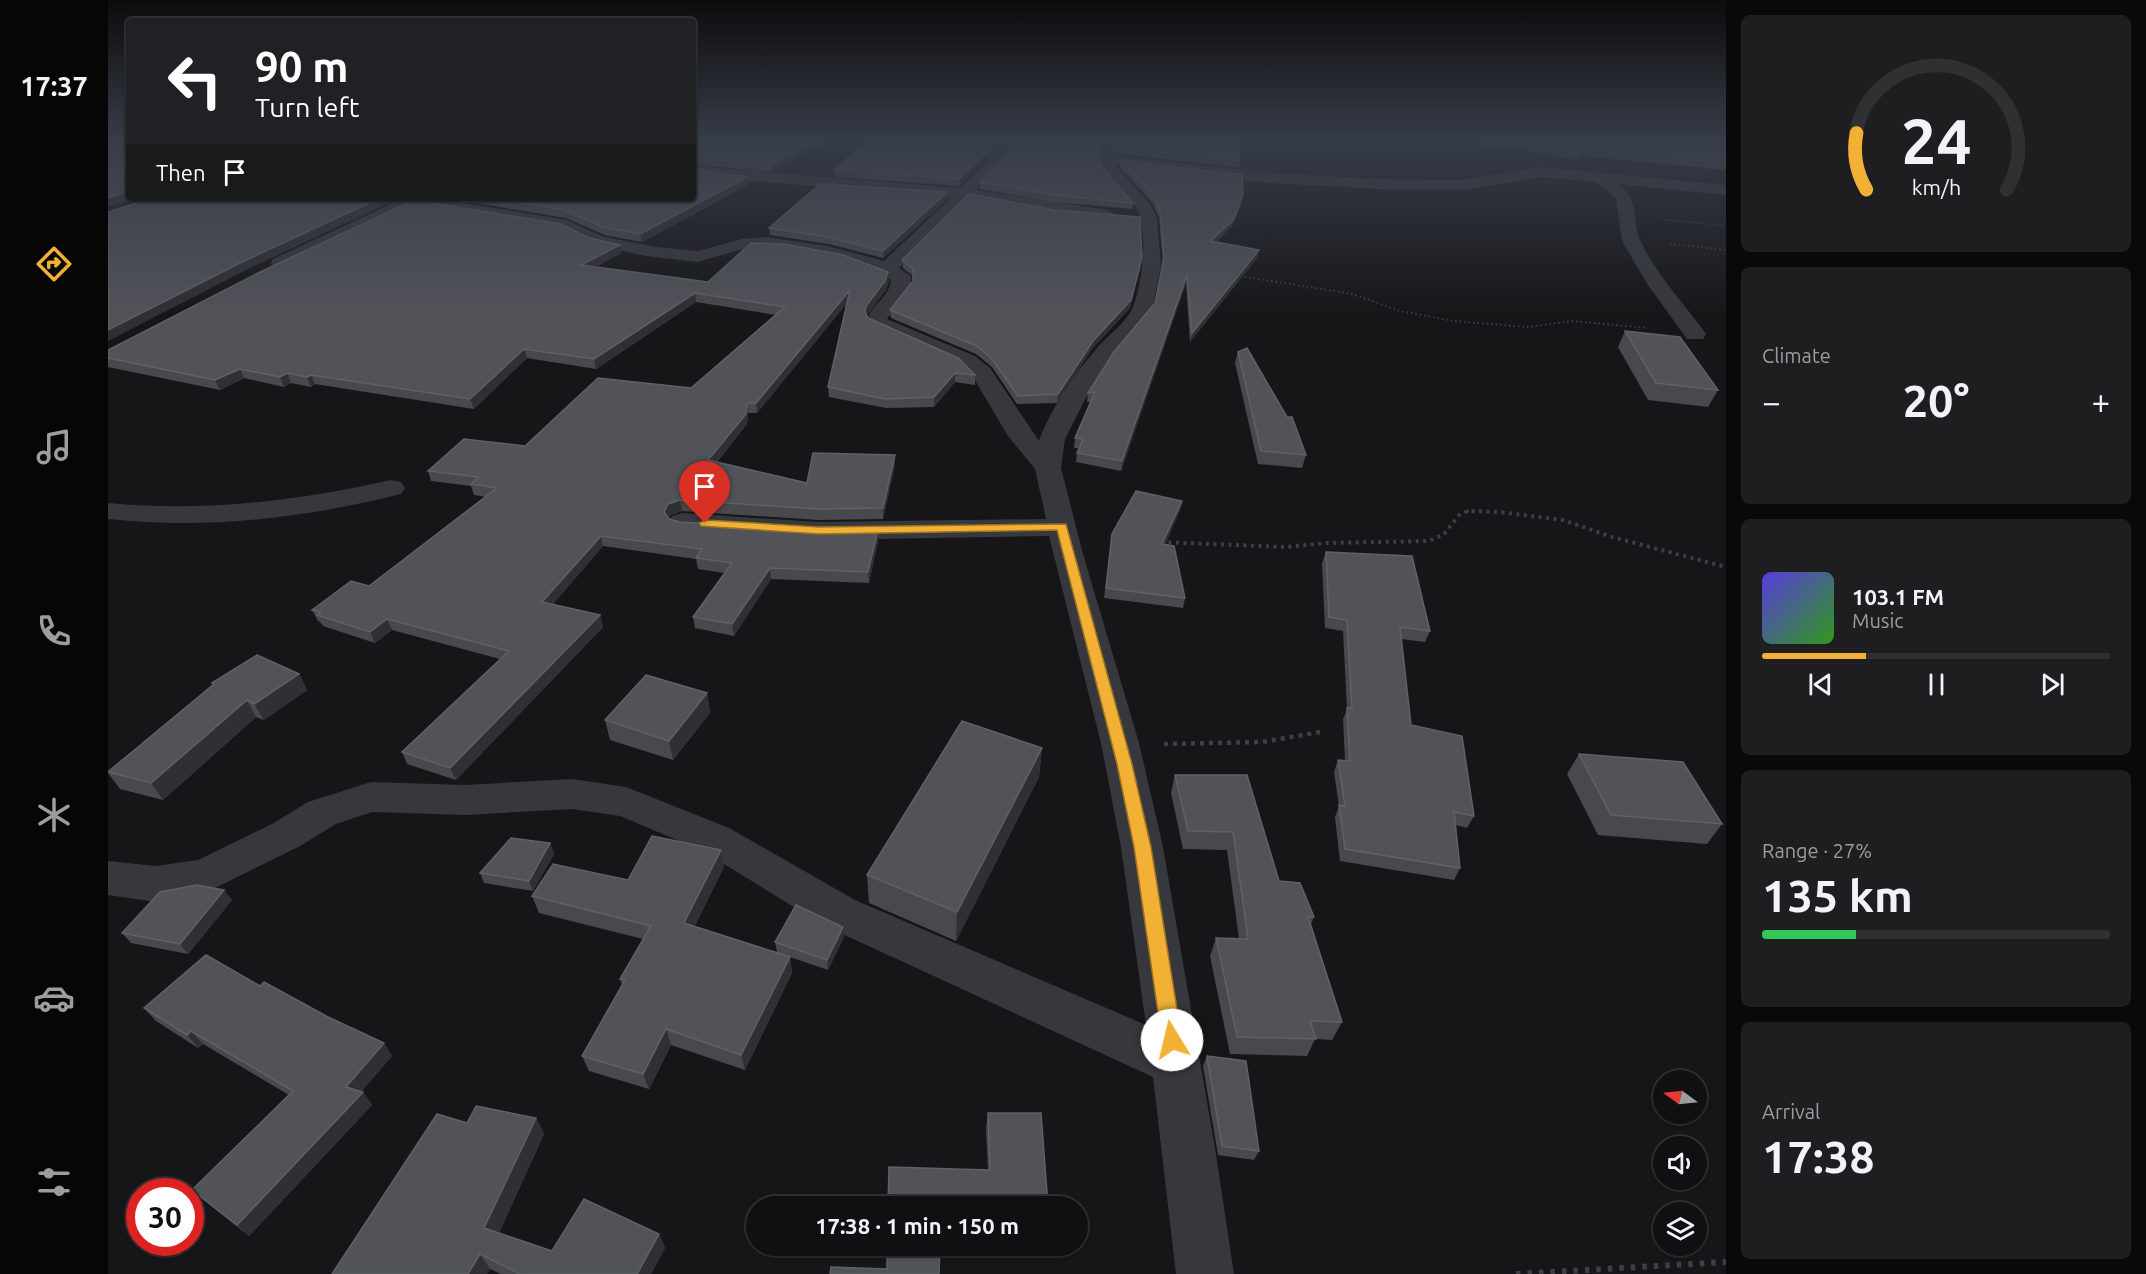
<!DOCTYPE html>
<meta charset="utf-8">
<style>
:root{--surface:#101012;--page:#1e1e20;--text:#f1f3f6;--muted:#9c9d9f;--line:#303032;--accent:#f2b134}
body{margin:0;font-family:Ubuntu,sans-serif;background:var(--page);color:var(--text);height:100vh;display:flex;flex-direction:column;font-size:22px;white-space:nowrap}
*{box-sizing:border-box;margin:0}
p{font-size:20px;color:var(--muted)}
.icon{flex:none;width:33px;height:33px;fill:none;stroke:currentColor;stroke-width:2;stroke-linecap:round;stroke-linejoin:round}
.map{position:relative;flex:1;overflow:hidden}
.sheet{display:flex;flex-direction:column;gap:15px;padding:15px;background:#09090a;width:420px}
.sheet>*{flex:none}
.guide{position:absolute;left:18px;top:18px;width:570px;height:183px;border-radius:6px;box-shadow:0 2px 4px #0004,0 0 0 2px var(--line);background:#202124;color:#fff;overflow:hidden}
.needle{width:39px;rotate:285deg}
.tools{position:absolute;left:1545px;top:1070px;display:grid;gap:12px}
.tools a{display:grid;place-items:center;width:54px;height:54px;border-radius:50%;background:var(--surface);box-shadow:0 2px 4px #0004,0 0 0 2px var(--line);font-size:30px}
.speed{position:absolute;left:18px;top:1178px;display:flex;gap:12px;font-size:30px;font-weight:700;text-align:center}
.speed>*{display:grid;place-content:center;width:78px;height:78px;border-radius:50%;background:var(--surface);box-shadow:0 2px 4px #0004,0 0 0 2px var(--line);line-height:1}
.speed .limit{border:9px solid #d22;background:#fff;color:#111}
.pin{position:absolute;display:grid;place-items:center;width:51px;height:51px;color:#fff;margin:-62px -26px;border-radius:50% 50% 50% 0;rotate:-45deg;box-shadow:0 0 6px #0007}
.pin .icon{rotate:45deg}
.me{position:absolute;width:66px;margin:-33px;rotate:351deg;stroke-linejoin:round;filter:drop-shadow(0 0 4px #0008)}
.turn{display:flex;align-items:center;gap:21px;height:126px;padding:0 30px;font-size:27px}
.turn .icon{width:78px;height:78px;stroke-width:2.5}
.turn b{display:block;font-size:42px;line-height:51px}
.then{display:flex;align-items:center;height:57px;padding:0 30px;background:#0003;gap:12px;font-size:22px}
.big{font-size:45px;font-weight:700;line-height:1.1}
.sheet .card{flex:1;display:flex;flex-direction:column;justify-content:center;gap:9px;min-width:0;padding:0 21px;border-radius:9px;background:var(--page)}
.sheet .dial{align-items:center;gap:0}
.dial svg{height:156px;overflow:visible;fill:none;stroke:var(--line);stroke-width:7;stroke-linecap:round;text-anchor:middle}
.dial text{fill:var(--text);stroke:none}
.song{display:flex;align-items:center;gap:18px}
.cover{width:72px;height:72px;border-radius:9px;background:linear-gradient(135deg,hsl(250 70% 55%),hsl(110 70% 35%))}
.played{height:6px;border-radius:3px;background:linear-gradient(90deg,var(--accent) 30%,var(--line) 30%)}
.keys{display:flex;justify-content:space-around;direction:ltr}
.heat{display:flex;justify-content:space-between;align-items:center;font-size:33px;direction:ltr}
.charge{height:9px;border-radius:4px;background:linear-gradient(90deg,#34c759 27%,var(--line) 0)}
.trip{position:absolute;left:638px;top:1196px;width:342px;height:60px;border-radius:30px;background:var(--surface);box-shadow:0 2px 4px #0004,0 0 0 2px var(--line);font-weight:700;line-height:60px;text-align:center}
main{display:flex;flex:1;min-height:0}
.dock{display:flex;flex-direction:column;width:108px;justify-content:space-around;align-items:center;background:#060607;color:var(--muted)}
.dock .icon{width:42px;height:42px}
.dock .active{color:var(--accent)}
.dock b{font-size:27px;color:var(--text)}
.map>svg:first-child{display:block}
</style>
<main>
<nav class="dock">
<b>17:37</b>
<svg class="icon active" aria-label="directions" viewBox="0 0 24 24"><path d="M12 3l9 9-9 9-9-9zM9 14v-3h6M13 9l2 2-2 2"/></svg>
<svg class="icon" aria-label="music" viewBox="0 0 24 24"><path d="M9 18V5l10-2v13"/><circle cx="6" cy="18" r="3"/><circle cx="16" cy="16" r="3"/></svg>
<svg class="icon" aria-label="phone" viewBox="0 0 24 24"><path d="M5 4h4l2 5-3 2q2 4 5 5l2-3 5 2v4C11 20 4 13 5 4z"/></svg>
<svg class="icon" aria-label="climate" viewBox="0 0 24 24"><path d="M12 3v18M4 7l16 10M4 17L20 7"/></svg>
<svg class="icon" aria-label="car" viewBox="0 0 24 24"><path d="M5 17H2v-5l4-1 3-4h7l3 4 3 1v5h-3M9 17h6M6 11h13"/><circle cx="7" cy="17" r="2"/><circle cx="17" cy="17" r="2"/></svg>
<svg class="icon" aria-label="filters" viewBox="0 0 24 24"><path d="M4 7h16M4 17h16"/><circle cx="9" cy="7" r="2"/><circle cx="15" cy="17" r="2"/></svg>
</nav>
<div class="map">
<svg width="1618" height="1274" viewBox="0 0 1618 1274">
<rect width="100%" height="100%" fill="#161618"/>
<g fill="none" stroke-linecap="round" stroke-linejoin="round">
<!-- path-far5 -->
<polyline stroke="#3d3f44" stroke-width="1.5" stroke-dasharray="1.5 2" stroke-linecap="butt" points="1552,219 1618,226"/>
<!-- path-far4 -->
<g stroke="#3d3f44" stroke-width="2" stroke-dasharray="1.5 3" stroke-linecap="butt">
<polyline points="1562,244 1618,250"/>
<polyline points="1132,276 1245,294 1292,311 1346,321 1420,327 1464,321 1540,328"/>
</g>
<!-- path-far3 -->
<polyline stroke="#3d3f44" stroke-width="3" stroke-dasharray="2 4" stroke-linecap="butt" points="1359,511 1374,511"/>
<!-- path-far2 -->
<polyline stroke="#3d3f44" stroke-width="4" stroke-dasharray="3 4.5" stroke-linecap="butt" points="1053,542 1177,547 1220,543 1321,541 1336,534 1352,514 1360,511 1391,512 1455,520 1504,537 1618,567"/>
<!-- path-far1 -->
<polyline stroke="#3d3f44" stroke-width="4.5" stroke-dasharray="4 5" stroke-linecap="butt" points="1056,744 1154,742 1213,732"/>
<!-- path -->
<polyline stroke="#3d3f44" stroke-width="6" stroke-dasharray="4.5 7" stroke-linecap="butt" points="1408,1274 1618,1262"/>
<!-- street -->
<g fill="#37383d" fill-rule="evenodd">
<path d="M 899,138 L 913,138 L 900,157 L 868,190 L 1000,210 L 1008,215 L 1000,220 L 860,198 L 791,268 L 803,276 L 803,288 L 779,319 L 867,356 L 882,368 L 931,441 C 942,410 967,373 989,348 C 999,336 1019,322 1025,307 C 1034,284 1039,241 1032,217 C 1026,194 996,183 990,159 L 1000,138 L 1014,138 L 1006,156 L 1162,173 L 1272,179 L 1353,180 L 1433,167 L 1618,185 L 1618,195 L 1510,184 C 1534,202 1522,219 1533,242 C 1549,276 1577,304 1598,334 L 1595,339 L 1579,339 L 1540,285 L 1514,241 L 1508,198 L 1488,182 L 1433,177 L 1353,190 L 1272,189 L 1162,183 L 1006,164 L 1042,204 L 1049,218 L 1053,265 L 1044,310 L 1003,360 L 978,398 L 957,439 L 953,468 L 975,554 L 1031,743 L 1055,847 L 1107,1148 L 1126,1274 L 1068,1274 L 1045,1077 L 717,926 L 593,850 L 512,816 L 464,809 L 358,815 L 264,812 L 228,824 L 192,846 L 97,893 L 48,902 L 0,895 L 0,861 L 48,866 L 90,860 L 164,824 L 200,802 L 263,782 L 358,785 L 464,779 L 518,787 L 621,828 L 747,900 L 1038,1025 L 1013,847 L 993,743 L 941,536 L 711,540 L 574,531 L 564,528 L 560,522 L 564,516 L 574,513 L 711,522 L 938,519 L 927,469 L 900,436 L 865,377 L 851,366 L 762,326 L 759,322 C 761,305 783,297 783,279 L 736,261 L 677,250 L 634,249 L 590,262 L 538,256 L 484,244 L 455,230 L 308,205 L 179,267 L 165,267 L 163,263 L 165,259 L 290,201 L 288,198 L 325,198 L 458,220 L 496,237 L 549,247 L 590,251 L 634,239 L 658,237 L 720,246 L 776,261 L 844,197 L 618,179 L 585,174 L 585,166 L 852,188 L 884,157 Z"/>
<path d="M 283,480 L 293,482 L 297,488 L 293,494 C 196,518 99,530 0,519 L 0,503 C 97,512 189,501 283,480 Z"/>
</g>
</g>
<!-- wall -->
<g fill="#47494d">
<polygon points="597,138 727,138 663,172 585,164 585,139"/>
<polygon points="896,138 851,186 727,177 726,170"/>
<polygon points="999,138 990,156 994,167 1025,203 1025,209 946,202 872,189 872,182 902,152"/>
<polygon points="1373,138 1618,138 1618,170 1473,156 1468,160 1409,148 1371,145"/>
<polygon points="1010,148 1132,161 1131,167 1009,154"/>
<polygon points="1012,160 1134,202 1124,226 1108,242 1151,250 1149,258 1082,342 1078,283 1013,471 968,462 969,453 971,448 966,448 967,438 983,402 979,402 980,393 1047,303 1055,264 1051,217 1044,202 1012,167"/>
<polygon points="641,184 534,242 497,235 458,218 339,198 585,198"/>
<polygon points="839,199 775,258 721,244 662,235 661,228"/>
<polygon points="481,238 512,245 513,253 487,267 600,282 781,280 778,290 759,315 760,318 867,375 867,385 847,382 826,407 778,408 721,397 720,387 739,303 649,413 640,413 639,424 609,462 699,483 787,465 775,519 711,520 574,511 562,515 561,518 572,522 710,531 770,530 770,541 761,583 663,579 626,636 587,628 585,617 616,573 590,569 588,559 495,546 445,604 492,615 495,627 348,780 299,764 294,752 392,659 284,630 267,643 215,626 212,622 210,621 204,610 261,586 378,497 366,495 363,486 323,481 320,471 417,446 583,388 668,315 588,302 488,369 419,358 366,409 207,384 203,387 183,383 176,387 136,378 112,390 0,367 0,350"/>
<polygon points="794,260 1033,265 1022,308 984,349 949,403 909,404 884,367 868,354 783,318 782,310 805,281 805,276 795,268"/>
<polygon points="1517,331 1610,390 1600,407 1540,400 1510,347"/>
<polygon points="1130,352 1198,455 1194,468 1150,464 1127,363"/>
<polygon points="1074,501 1072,510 1057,545 1077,598 1075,608 996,598 1004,534"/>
<polygon points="1218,552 1322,631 1317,642 1293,639 1303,725 1366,816 1359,828 1348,825 1352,868 1346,880 1232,861 1227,817 1231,806 1226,772 1230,760 1237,761 1235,719 1239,710 1235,631 1217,628 1214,563"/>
<polygon points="191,674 199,690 156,720 148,717 55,800 12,789 0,773 0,771 105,685 104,683"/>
<polygon points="599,693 602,713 565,760 502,740 497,720"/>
<polygon points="934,748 931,777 848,941 761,903 759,875"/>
<polygon points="1471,754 1614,824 1599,844 1490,835 1459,774"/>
<polygon points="1067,775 1139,775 1171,881 1206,917 1203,924 1234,1022 1224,1040 1207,1039 1199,1056 1122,1054 1102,956 1108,938 1131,939 1119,850 1075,849 1063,793"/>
<polygon points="442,843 446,854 425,891 376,883 372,873"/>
<polygon points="616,867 586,927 669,952 667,942 736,937 720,970 682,957 684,973 637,1070 563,1045 541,1089 481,1071 474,1056 514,984 512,979 535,939 431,913 424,896 520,880"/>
<polygon points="116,890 124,900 80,954 23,943 14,933"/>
<polygon points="152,986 276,1043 284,1056 253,1092 255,1092 264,1105 141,1236 97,1201 84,1190 181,1095 95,1044 90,1048 48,1021 36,1008"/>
<polygon points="1099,1056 1151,1151 1146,1160 1110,1155 1095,1066"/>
<polygon points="880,1113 940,1206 880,1170 878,1129"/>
<polygon points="428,1118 436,1134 391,1233 444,1251 551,1234 557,1248 543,1274 393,1274 382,1269 379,1274 224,1274 359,1123"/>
</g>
<!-- shaded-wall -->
<g fill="#2f3033">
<polygon points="714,138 727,138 663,172 663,165"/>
<polygon points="891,138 896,138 851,186 851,179"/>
<polygon points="997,138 999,138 988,160 989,154"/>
<polygon points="1476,149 1473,156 1468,160 1471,153"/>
<polygon points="640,177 641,184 534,242 532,234"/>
<polygon points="21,191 21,198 27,198 0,207 0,198"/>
<polygon points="839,192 839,199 775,258 775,251"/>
<polygon points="1135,194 1134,202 1124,226 1101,249 1103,241"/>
<polygon points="272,198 287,198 287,200 138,270 0,341 0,330 134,262"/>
<polygon points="512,245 513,253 475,273 473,265"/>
<polygon points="1151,250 1149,258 1082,342 1084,333"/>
<polygon points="1034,258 1022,308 984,349 949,403 950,394"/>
<polygon points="780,272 781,280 778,290 759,315 757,321 757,312 758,306"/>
<polygon points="1079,275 1078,283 1013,471 1014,461"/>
<polygon points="742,290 742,299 649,413 648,403"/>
<polygon points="587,293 588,302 488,369 486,359"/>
<polygon points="416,349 419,358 366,409 362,399"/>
<polygon points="132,369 136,378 112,390 107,380"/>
<polygon points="179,373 183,383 176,387 172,377"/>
<polygon points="847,373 847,382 826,407 826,397"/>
<polygon points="203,375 207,384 203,387 199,377"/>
<polygon points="639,403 640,413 639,424 602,470 600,460"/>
<polygon points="787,455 787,465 775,519 775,508"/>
<polygon points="572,500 574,511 562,515 558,523 556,512 560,504"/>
<polygon points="1074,501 1072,510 1053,554 1054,544"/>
<polygon points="770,530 770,541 761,583 760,572"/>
<polygon points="493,536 495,546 437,613 434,602"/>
<polygon points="662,568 663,579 626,636 624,624"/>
<polygon points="492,615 495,627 348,780 342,768"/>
<polygon points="279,619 284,630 267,643 262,632"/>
<polygon points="191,674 199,690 156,720 146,704"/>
<polygon points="599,693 602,713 565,760 561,741"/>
<polygon points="139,700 148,717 55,800 43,783"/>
<polygon points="934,748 931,777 848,941 849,912"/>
<polygon points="442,843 446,854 425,891 421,881"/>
<polygon points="613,850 616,867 580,940 576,923"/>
<polygon points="116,890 124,900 80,954 72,944"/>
<polygon points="735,927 736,937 720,970 719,960"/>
<polygon points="682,957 684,973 637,1070 633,1055"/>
<polygon points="558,1029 563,1045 541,1089 535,1074"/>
<polygon points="83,1031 95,1044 90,1048 79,1035"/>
<polygon points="276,1043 284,1056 247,1099 238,1087"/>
<polygon points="255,1092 264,1105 141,1236 129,1225"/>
<polygon points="428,1118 436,1134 387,1242 376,1228"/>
<polygon points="551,1234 557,1248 543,1274 529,1274"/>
<polygon points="372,1254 382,1269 379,1274 360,1274"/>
</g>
<!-- building -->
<g fill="#525359" stroke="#5f6168" stroke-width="1.5">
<polygon points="0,138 21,138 21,191 0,198"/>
<polygon points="597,138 714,138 663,165 585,158 585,139"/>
<polygon points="763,138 891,138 851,179 726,170"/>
<polygon points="912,138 997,138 989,154 994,167 1025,203 947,195 872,182 902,152"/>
<polygon points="1014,138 1111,138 1130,139 1132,161 1010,148"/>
<polygon points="1373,138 1618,138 1618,163 1476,149 1471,153 1411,142"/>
<polygon points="1012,160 1134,175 1135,194 1126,219 1103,241 1151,250 1084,333 1079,275 1014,461 969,453 975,439 967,438 987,392 980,393 1006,352 1047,303 1056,257 1052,210 1045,195"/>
<polygon points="585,169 640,177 532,234 495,227 457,210 383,198 585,198"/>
<polygon points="712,184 839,192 775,251 720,237 661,228"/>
<polygon points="861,194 946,210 1032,217 1034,258 1023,300 985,341 950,394 910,396 884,359 869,346 782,310 805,281 805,269 794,260"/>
<polygon points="45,198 272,198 134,262 0,330 0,212"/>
<polygon points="306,200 453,224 481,238 512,245 473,265 600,282 643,243 676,244 735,255 780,272 777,281 758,306 757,312 760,318 850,358 867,375 847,373 826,397 777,399 720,387 742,290 648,403 639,403 638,414 600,460 699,483 705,453 787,455 775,508 710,509 572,500 560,504 556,512 561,519 572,522 710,531 770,530 760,572 662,568 624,624 585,617 624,563 588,558 594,549 493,536 434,602 492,615 342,768 294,752 401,651 279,619 262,632 209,615 213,612 204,610 243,581 261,586 389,488 363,484 371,477 320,471 356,439 417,446 490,378 583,388 677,307 587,293 486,359 416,349 362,399 203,375 199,377 179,373 172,377 132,369 107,380 0,358 0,350 150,273"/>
<polygon points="1517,331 1572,337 1610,390 1548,383"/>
<polygon points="1139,348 1179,417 1184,417 1198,455 1153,451 1130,352"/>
<polygon points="1028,491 1074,501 1054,544 1066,546 1077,598 998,588 1004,534"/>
<polygon points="1218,552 1304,556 1322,631 1292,627 1303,725 1354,736 1366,816 1346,812 1352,868 1237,849 1231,805 1237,806 1230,760 1242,761 1239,708 1244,708 1239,620 1221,617"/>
<polygon points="149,655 191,674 146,704 139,700 43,783 0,772 106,684 104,683"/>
<polygon points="538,675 599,693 561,741 497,720"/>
<polygon points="854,721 934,748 849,912 759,875"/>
<polygon points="1471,754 1575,762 1614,824 1503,815"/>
<polygon points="1067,775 1139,775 1171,881 1192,883 1206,917 1200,917 1234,1022 1202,1021 1208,1039 1129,1037 1108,938 1140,939 1125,832 1080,831"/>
<polygon points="544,836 613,850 576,923 682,957 633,1055 558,1029 535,1074 474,1056 517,980 512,979 543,926 424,896 445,864 520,880"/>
<polygon points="403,838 442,843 421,881 372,873"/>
<polygon points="89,885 116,890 72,944 14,933 52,892"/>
<polygon points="688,905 735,927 719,960 667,942"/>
<polygon points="98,955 152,986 156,982 220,1017 276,1043 238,1087 255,1092 129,1225 84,1190 185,1091 83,1031 79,1035 36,1008"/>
<polygon points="1099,1056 1138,1061 1151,1151 1114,1146"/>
<polygon points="368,1106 428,1118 376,1228 444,1251 476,1199 551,1234 529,1274 412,1274 372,1254 360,1274 224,1274 329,1114 359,1123"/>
<polygon points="880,1113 933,1113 940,1206 780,1206 781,1167 882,1170"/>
<polygon points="779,1245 832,1245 831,1274 722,1274 723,1267 779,1269"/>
</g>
<!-- sky -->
<linearGradient id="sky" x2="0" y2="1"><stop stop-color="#0c0c0d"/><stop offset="0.44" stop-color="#363c48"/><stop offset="1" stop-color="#363c48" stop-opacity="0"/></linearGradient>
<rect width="1618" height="316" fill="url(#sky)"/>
<!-- route -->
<polygon fill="#f2b134" stroke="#9d7322" stroke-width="1.5" points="597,520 711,527 958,524 1024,764 1043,847 1074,1040 1071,1047 1064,1050 1057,1047 1054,1040 1026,847 1009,764 949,530 711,534 593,526 591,523"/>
</svg>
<div class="tools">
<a><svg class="needle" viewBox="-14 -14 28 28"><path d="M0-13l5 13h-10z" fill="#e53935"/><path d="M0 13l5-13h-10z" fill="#9c9d9f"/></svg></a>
<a><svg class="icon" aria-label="sound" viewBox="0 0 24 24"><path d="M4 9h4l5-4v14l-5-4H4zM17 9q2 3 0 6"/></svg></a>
<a><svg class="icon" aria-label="layers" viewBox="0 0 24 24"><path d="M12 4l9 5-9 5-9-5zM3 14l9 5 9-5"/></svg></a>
</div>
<div class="speed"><div class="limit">30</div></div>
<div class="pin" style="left:597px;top:523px;background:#d93025"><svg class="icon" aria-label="arrive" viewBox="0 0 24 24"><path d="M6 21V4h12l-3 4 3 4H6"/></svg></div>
<svg class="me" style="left:1064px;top:1040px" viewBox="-20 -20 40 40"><circle r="19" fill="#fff"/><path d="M0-13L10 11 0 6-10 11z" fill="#f2b134"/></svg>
<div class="trip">17:38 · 1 min · 150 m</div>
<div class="guide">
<div class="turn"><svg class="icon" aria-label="left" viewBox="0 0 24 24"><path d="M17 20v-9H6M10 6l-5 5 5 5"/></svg><div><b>90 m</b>Turn left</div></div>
<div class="then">Then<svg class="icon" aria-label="arrive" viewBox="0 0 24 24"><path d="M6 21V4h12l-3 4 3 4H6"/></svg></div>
</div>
</div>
<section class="sheet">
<div class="card dial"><svg viewBox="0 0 100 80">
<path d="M14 69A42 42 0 1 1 86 69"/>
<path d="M14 69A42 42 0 0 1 9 40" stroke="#f2b134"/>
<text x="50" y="56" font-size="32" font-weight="700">24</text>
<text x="50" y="72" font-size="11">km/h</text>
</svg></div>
<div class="card"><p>Climate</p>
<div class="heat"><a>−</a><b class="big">20°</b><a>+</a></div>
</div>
<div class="card">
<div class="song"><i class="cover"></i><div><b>103.1 FM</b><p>Music</p></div></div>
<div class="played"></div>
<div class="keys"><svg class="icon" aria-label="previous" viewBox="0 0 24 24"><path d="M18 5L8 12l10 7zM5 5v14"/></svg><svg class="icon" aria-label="pause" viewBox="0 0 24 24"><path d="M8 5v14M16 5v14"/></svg><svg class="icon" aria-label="next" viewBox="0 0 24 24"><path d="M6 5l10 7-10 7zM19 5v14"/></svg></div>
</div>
<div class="card"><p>Range · 27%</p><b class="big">135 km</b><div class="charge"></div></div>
<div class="card"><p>Arrival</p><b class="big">17:38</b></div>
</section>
</main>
